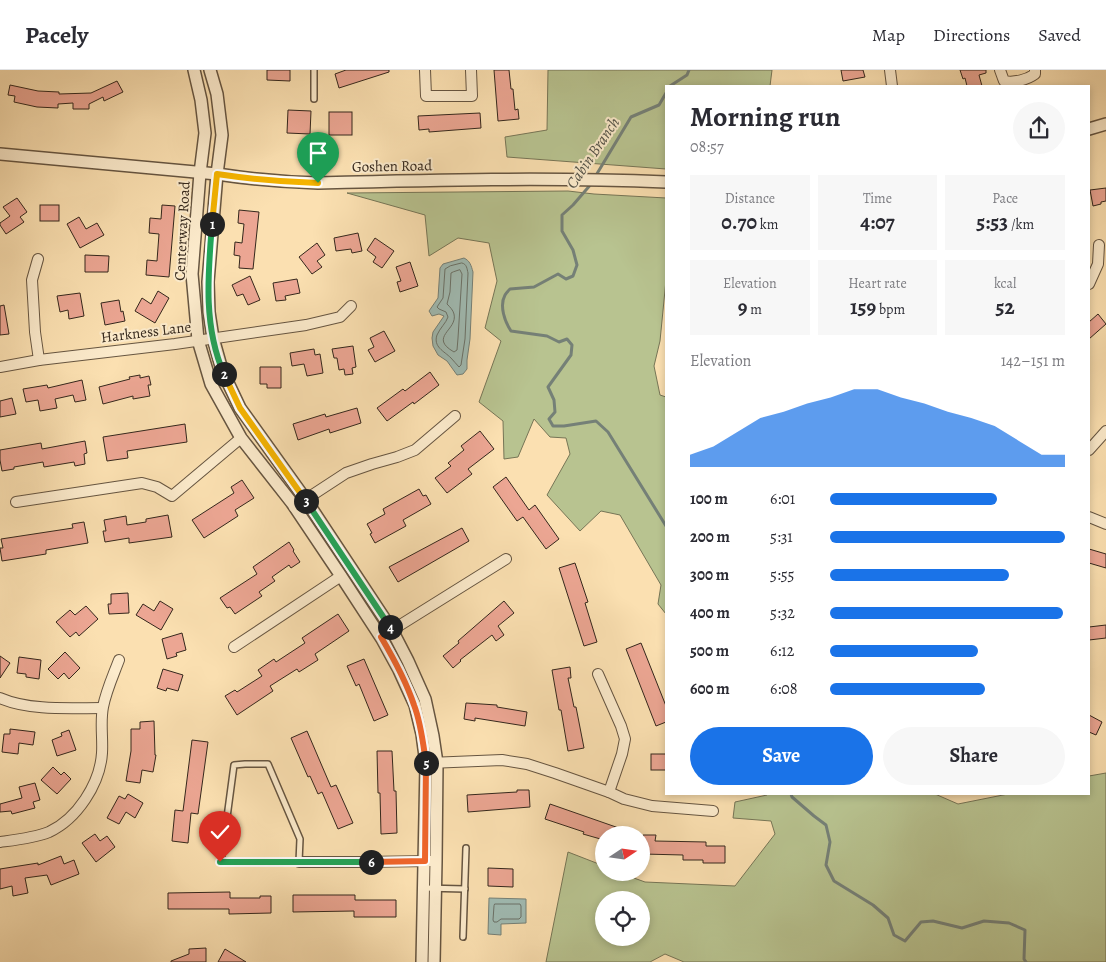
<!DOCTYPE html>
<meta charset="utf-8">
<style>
body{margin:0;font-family:Alegreya,serif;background:#f7f7f7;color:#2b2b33;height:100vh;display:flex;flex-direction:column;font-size:19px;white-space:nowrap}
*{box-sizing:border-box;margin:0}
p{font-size:16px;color:#7c7c81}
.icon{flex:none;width:28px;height:28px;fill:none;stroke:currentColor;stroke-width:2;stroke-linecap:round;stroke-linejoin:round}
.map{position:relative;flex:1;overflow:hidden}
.sheet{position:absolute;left:665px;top:15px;width:425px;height:710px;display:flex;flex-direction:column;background:#fff;border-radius:0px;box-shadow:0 2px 8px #0003}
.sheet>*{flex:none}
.needle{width:32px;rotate:77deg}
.fabs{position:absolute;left:595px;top:756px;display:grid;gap:10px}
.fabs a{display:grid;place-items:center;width:55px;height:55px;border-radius:50%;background:#fff;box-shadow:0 2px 8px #0003;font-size:25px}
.pin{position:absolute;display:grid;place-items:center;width:42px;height:42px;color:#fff;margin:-51px -21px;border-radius:50% 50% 50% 0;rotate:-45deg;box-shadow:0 0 5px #0007}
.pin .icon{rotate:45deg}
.km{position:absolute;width:25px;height:25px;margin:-12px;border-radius:50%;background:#222;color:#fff;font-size:14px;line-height:25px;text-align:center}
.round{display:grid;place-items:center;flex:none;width:52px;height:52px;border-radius:26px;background:#f7f7f7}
.summary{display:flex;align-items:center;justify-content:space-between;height:85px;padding:0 25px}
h1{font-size:28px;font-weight:700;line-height:38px}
.stats{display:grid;grid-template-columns:repeat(3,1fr);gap:8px;height:85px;padding:5px 25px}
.stats div{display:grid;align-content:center;border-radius:0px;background:#f7f7f7;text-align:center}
.stats b{font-size:21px;font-weight:700}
.stats small{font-size:14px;font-weight:400}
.stats p{font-size:14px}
.chart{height:140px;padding:10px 25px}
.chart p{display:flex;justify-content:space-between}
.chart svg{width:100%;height:90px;margin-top:5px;fill:#1a73e8;opacity:.7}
.cta{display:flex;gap:10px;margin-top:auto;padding:10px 25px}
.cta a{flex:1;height:58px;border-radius:30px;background:#1a73e8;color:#fff;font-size:20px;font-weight:700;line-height:58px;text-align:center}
.cta a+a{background:#f7f7f7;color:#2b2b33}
ul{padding:0 25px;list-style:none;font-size:16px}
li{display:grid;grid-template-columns:80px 60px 1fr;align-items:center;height:38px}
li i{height:12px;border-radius:6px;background:#1a73e8}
header{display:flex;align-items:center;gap:30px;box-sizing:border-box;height:70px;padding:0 25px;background:#fff;border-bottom:1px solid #e1e1e2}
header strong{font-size:24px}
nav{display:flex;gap:28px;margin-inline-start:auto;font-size:18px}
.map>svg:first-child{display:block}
</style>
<header>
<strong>Pacely</strong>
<nav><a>Map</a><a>Directions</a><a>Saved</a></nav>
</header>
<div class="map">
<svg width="1106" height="892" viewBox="0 0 1106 892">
<rect width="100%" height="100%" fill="#fbe0b1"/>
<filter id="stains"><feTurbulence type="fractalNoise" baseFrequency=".004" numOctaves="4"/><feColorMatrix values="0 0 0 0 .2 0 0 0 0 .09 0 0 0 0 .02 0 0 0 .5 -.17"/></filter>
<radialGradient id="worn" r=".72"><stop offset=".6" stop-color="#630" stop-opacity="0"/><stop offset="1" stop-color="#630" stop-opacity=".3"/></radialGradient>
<g fill="#b8c390" stroke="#767556" fill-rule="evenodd">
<polygon points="548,0 772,0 770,16 666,16 666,99 507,87 505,67 547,60"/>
<polygon points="568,121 594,124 666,128 666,210 660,271 654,296 660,325 666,327 666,544 658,534 661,515 620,445 601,441 580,461 547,425 570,384 566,368 550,367 534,349 518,387 504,389 503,351 479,332 501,271 485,258 497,211 489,173 458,168 429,186 425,145 347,123"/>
<path d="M1106,703V892H684L665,884L650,892H546L568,782L604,796V802L620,803L645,812L735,816L775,764L771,751L733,748L735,732L767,725V724H935L958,734L1008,724H1089V706ZM604,830H641V868H604Z"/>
</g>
<g fill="#a0bbb3" stroke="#758077">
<path d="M464,188C470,191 471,195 473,202L470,269L467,290V299L463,304L457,305L447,291L438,285L433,276L432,268L433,262L444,246L439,244L432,246L429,241L438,228L440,198L443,194Z"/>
<polygon points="489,828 526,829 526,853 501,854 501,865 488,864"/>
</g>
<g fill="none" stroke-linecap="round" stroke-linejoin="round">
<g stroke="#6a7168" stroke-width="1">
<path d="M462,193C467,194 467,199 468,203L465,269L461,295L459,297C456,294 454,291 451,288C444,281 433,277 437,265C440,258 446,253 448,247L446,242L439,239L437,237L443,228L445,199L450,196Z"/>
<path d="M460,200L462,204L458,268L457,280L454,282C428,267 458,260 454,244C453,240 450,237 447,234L450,222L451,203L453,202Z"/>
<polygon points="495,834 520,834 521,836 521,847 519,849 501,849 497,852 494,852 493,850 494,836"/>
</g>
<g stroke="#758077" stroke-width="3">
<polyline points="670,16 687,5 689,0"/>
<polyline points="595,107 631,47 659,35 666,23"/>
<path d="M592,113L573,135L562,145V161L573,180L577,195L573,206L566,209L558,204L534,217L510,219C508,221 506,223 505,225C499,236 505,252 511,261L547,266L559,272L567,269L572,275L571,285L548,317L554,330L555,342L549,349L553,356H564L596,351L608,362L666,456"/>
<polyline points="791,724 792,727 814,746 826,755 830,772 826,795 834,811 873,835 888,848 894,865 905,871 921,852 933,851 962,858 984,851 1009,853 1025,860 1024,889 1026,892"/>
</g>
</g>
<g fill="#eca693" stroke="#34271c">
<polygon points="267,0 290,0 290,11 267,10"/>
<polygon points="346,0 389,0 389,2 339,18 335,4"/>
<polygon points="494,0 509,0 511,19 513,19 515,40 518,39 519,49 498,51"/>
<polygon points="841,0 863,0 865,7 843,11"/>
<polygon points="960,0 986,0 986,3 979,5 982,16 967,16 965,8 963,9"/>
<polygon points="117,11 123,22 104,31 103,27 89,34 89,39 73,39 73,33 58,34 58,38 37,37 14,32 15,26 8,25 10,15 38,21 59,22 59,24 91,23"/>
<polygon points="288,40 311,41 310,64 287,63"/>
<rect x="329" y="42" width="23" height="23"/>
<polygon points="480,43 481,58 429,62 429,59 419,60 418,46"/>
<polygon points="1106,118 1106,131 1101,132 1101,134 1093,136 1090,120"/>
<polygon points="17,128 27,142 20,147 24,152 6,164 0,155 0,153 10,146 3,137"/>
<rect x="40" y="135" width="19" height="16"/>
<polygon points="162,135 175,136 169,207 146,205 147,190 157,191 159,164 149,163 150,148 161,149"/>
<polygon points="239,140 259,142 253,199 239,198 240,186 234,185 235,172 242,173 244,154 238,153"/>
<polygon points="79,147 86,159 97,153 104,165 80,178 67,154"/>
<polygon points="358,163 362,181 352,183 351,179 336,181 334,168"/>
<polygon points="375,168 394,181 382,198 373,192 376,187 367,180"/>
<polygon points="317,173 325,185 317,191 322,197 312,204 299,187"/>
<polygon points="85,185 109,186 108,202 85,202"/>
<polygon points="410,192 418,216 400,222 397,212 401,211 396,197"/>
<polygon points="250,206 260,230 248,235 243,224 237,226 232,215"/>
<polygon points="297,209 300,223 285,226 286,230 276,231 273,213"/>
<polygon points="158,221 169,228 155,253 135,241 142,228 151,234"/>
<polygon points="80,223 84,246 69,249 68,240 60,242 57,226"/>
<polygon points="119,230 121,242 123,241 125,251 105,255 101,233"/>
<polygon points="4,235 9,264 0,265 0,236"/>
<polygon points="1098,244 1106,254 1089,269 1089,252"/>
<polygon points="384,261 395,281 375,292 368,280 374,277 370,268"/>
<polygon points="353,276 356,297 352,298 353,304 345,305 344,299 339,300 337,288 334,288 332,279"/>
<polygon points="314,279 315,285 320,284 323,303 307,306 304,294 292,296 290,283"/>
<polygon points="260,297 281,297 281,318 267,318 267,314 260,314"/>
<polygon points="430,302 439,315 414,334 413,332 387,351 377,338 403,319 405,321"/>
<polygon points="140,305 140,308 149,306 151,315 148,315 150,326 133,329 133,326 103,334 99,317 130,309 129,307"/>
<polygon points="82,310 86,330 75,332 73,325 55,329 57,338 40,341 38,330 26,332 23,319 47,315 48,318"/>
<polygon points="12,328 16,344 0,347 0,331"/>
<polygon points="357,338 361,353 330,363 329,359 298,370 293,354 325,344 326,347"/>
<polygon points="185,354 187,372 127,381 128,388 107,391 103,367"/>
<polygon points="480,361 494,379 468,399 472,404 447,423 435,408 451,396 448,393 464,380 461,376"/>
<polygon points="85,371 87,383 84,384 85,394 75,396 74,392 44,397 43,392 14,397 14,399 2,401 0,390 0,380 41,373 42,379"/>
<polygon points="506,407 529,440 535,435 559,469 546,479 523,447 517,451 493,417"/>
<polygon points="242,410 254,428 235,440 238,446 204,468 192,450 234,423 231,417"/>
<polygon points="419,419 423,426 426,425 431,434 403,450 406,456 375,473 370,464 372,463 367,454 385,444 383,439"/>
<polygon points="168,445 172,467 129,473 129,468 105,472 103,461 106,461 104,450 126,446 127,455 146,452 146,449"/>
<polygon points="84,452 88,473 46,480 46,484 2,491 0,478 3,478 1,469 73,458 72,454"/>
<polygon points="462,458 469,471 398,512 389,497"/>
<polygon points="289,472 294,480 293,481 300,492 291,498 289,495 272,507 275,511 259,522 262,526 235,544 230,537 227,538 220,528 257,504 253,497"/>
<polygon points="1089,479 1106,484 1106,498 1089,493"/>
<polygon points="575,493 588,532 585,533 597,572 584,576 559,498"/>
<polygon points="128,523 129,543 109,544 108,534 111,534 111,524"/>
<polygon points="160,531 173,539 161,560 136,545 143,534 154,541"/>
<polygon points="504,531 514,543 498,556 504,565 496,571 492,565 460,590 461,591 453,598 443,586 459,573 458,571"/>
<polygon points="86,536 98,549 79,566 76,562 70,567 56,552 70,540 75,545"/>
<polygon points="338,544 349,561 315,584 318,590 299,602 297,599 270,616 273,621 237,645 225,626 235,620 237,622 262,606 258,600 274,589 276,592 305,573 302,568"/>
<polygon points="1106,555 1106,568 1089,570 1089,557"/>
<polygon points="182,563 186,580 176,583 177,586 167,589 162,569"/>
<polygon points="641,573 666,636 666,652 656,656 626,579"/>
<polygon points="65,582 80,598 69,609 64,603 58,609 48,599"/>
<polygon points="0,586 10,593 0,608"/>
<polygon points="19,587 41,590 39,609 26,607 26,604 17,603"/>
<polygon points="364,589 388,645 374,651 359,614 356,616 347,596"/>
<polygon points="570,597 571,608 568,608 574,637 576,637 584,678 568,681 561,640 559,640 552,600"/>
<polygon points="163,599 183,605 178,621 167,618 166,621 157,618"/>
<polygon points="466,633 497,635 497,637 527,642 525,656 475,648 475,651 464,649"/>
<polygon points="1089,645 1102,652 1096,665 1089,662"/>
<polygon points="154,651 155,685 156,685 153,702 142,700 140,713 126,711 131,681 131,659 140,659 140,652"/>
<polygon points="10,659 35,662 33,675 19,673 18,684 2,682 4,664 10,664"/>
<polygon points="69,660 76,680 57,686 52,670 62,666 61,663"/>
<polygon points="307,661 331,717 336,715 353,753 338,759 322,722 318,724 310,706 308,707 291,668"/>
<polygon points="192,670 208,672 198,744 191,743 188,773 172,771 175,740 183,741"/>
<polygon points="377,681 392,681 394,721 396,721 397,763 381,764 380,723 378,723"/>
<rect x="651" y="684" width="15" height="16"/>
<polygon points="53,697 61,705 64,702 71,709 57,724 41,710"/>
<polygon points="35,713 40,730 33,732 35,738 12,744 11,741 0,742 0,734 22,728 19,717"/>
<polygon points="517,720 529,720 530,737 468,742 467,725 517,722"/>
<polygon points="128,724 143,733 135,748 126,742 119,754 107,748 119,726 125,729"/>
<polygon points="550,734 636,764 636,765 604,765 604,770 583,764 584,762 545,749"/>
<polygon points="95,764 100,771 107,766 115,777 96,792 82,773"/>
<polygon points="643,765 656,765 655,771 706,772 706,776 725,776 725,793 703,793 703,790 683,790 683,785 643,784"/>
<polygon points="61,786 64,794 74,790 79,804 51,815 47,805 25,808 28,823 13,826 12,816 0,819 0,799 38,793 38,795"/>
<polygon points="488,798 513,799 513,817 488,816"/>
<polygon points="230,822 230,828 260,828 260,826 271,826 271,843 229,844 229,839 168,839 168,823"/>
<polygon points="293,825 355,825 355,830 396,830 396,847 354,847 354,841 293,842"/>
<polygon points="206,878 206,892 171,892 171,891 189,884 189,879"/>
<polygon points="225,879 246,892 218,892"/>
</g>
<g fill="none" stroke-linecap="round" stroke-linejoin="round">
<g stroke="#665541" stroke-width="8">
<g id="service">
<polyline points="314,29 314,0"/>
<polygon points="245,694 268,694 300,769 299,792 221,792 234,695"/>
<polyline points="424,818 465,819"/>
<polyline points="463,867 466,778"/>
</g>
</g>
<g stroke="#665541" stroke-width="12">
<g id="minor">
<polyline points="425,0 426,26 472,26 471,0"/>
<polyline points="890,0 892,16"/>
<path d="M1000,0L1004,11C1014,13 1027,10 1035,4V0"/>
<polyline points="38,189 32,210 35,262 39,290"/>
<polyline points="1089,214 1098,194 1099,175"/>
<polyline points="0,297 39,290 175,274 306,255 340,247 351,236"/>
<polyline points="1089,380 1106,361"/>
<polyline points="16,432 142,413 157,417 172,426 241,368"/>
<polyline points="294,437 346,403 372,394 397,387 415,380 455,346"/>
<polyline points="1089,447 1106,454"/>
<polyline points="381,567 506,489"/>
<polyline points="234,577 341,506"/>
<polyline points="598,604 621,656 625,669 622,684 609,722"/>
<path d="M0,628C30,641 70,638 102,638"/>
<polyline points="429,693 502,690 527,694 555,703 609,722 624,729 652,736 713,741"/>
<path d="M0,772C15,770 34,768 49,762C77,749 100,714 102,683C103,668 100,652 103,637C106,621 113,606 119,590"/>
<polyline points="299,792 362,792 431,791"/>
</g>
</g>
<g stroke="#665541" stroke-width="14">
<g id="tertiary">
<polyline points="194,0 201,30 205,63 200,103 192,204 198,270 211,314 241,368 292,433 341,506 382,569 399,600 415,635 422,664 426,694 422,892"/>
<polyline points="210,0 217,24 222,65 217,104 208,212 209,242 213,268 222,300 240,338 306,430 392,560 408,591 425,629 433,666 437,693 436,791 434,892"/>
<polyline points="1089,59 1106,54"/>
<path d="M0,84L217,104C250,109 284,112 318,113C434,110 550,107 666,112"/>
</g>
</g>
<use href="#service" stroke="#fcebcc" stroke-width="5"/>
<use href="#minor" stroke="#fcebcc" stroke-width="10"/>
<use href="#tertiary" stroke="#fcebcc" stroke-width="11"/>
</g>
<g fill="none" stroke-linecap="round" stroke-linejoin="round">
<g stroke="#fff" stroke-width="10">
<path id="split-1" d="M212,154L217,104C250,109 284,112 318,113"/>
</g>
<g stroke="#fff" stroke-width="10">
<path id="split-2" d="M212,154C208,204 203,256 224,304"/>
</g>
<g stroke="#fff" stroke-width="10">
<polyline id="split-3" points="224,304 240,338 306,431"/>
</g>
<g stroke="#fff" stroke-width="10">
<polyline id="split-4" points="306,431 390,557"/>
</g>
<g stroke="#fff" stroke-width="10">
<path id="split-5" d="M390,557L392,560L381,567C394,589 406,611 414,635C421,653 423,673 426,693"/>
</g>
<g stroke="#fff" stroke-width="10">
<polyline id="split-6" points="371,792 425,791 426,693"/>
</g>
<g stroke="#fff" stroke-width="10">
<polyline id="split-7" points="220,792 371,792"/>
</g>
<use href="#split-1" stroke="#f5b400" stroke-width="6"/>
<use href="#split-2" stroke="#22a559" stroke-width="6"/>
<use href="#split-3" stroke="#f5b400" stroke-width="6"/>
<use href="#split-4" stroke="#22a559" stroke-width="6"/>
<use href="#split-5" stroke="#f0652b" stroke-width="6"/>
<use href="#split-6" stroke="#f0652b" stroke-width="6"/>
<use href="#split-7" stroke="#22a559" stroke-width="6"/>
</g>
<g text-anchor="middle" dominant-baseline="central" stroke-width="4" stroke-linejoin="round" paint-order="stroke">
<g font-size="15" fill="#34271c" stroke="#fcebcc">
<text transform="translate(392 96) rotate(-1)">Goshen Road</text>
<text transform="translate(182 161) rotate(-87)">Centerway Road</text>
<text transform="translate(146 262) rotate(-7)">Harkness Lane</text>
</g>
<g font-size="16" font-style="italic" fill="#545349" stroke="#fcebcc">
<text transform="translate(593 83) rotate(-56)">Cabin Branch</text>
</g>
</g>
<rect width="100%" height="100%" filter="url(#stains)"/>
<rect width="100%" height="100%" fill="url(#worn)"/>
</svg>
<div class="fabs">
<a><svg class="needle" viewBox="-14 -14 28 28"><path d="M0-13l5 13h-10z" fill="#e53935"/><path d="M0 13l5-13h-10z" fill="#7c7c81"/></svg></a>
<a><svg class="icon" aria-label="locate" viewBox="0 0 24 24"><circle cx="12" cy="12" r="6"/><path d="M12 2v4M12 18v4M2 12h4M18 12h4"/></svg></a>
</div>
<div class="pin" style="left:318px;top:113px;background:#1e9e55"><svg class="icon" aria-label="arrive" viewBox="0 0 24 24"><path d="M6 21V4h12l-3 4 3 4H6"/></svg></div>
<div class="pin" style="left:220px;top:792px;background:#d93025"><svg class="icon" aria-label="check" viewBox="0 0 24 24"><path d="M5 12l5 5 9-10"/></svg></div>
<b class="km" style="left:212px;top:154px">1</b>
<b class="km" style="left:224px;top:304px">2</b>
<b class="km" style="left:306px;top:431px">3</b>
<b class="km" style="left:390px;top:557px">4</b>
<b class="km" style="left:426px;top:693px">5</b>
<b class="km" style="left:371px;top:792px">6</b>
<section class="sheet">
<div class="summary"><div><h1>Morning run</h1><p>08:57</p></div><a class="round"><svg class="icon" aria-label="share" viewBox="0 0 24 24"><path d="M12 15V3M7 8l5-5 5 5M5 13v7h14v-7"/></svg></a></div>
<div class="stats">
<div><p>Distance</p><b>0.70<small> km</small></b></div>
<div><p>Time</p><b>4:07</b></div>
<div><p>Pace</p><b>5:53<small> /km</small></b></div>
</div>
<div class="stats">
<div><p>Elevation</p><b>9<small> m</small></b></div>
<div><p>Heart rate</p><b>159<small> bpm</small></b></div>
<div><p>kcal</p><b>52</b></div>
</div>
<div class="chart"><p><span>Elevation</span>142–151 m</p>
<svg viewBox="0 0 160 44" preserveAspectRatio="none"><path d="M0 44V38L10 34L20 27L30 20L40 17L50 13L60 10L70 6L80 6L90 10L100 13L110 17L120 20L130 24L140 31L150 38L160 38V44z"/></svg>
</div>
<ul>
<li><b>100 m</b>6:01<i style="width:71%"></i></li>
<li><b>200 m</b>5:31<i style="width:100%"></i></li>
<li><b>300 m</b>5:55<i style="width:76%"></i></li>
<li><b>400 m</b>5:32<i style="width:99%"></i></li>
<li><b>500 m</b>6:12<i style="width:63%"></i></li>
<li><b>600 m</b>6:08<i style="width:66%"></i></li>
</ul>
<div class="cta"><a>Save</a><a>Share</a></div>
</section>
</div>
